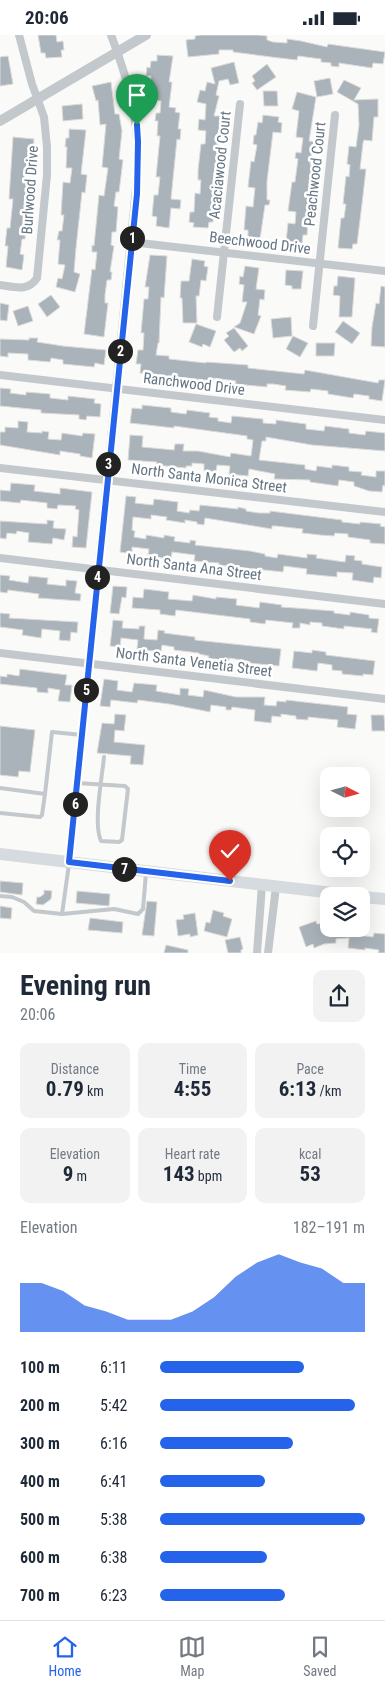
<!DOCTYPE html>
<meta charset="utf-8">
<style>
body{margin:0;font-family:"Roboto Condensed",sans-serif;background:#f2f2f3;color:#1f2937;height:100vh;display:flex;flex-direction:column;font-size:19px;white-space:nowrap}
*{box-sizing:border-box;margin:0}
p{font-size:16px;color:#747a83}
.icon{flex:none;width:28px;height:28px;fill:none;stroke:currentColor;stroke-width:2;stroke-linecap:round;stroke-linejoin:round}
.map{position:relative;height:918px;overflow:hidden}
.panel{display:flex;flex-direction:column;background:#fff;flex:1}
.panel>*{flex:none}
.needle{width:32px;rotate:96deg}
.tools{position:absolute;left:320px;top:732px;display:grid;gap:10px}
.tools a{display:grid;place-items:center;width:50px;height:50px;border-radius:10px;background:#fff;box-shadow:0 5px 20px #0002;font-size:25px}
.pin{position:absolute;display:grid;place-items:center;width:42px;height:42px;color:#fff;margin:-51px -21px;border-radius:50% 50% 50% 0;rotate:-45deg;box-shadow:0 0 5px #0007}
.pin .icon{rotate:45deg}
.km{position:absolute;width:25px;height:25px;margin:-12px;border-radius:50%;background:#222;color:#fff;font-size:14px;line-height:25px;text-align:center}
.round{display:grid;place-items:center;flex:none;width:52px;height:52px;border-radius:10px;background:#f2f2f3}
.overview{display:flex;align-items:center;justify-content:space-between;height:85px;padding:0 20px}
h1{font-size:28px;font-weight:700;line-height:38px}
.metrics{display:grid;grid-template-columns:repeat(3,1fr);gap:8px;height:85px;padding:5px 20px}
.metrics div{display:grid;align-content:center;border-radius:10px;background:#f2f2f3;text-align:center}
.metrics b{font-size:21px;font-weight:700}
.metrics small{font-size:14px;font-weight:400}
.metrics p{font-size:14px}
.chart{height:140px;padding:10px 20px}
.chart p{display:flex;justify-content:space-between}
.chart svg{width:100%;height:90px;margin-top:5px;fill:#2563eb;opacity:.7}
ul{padding:0 20px;list-style:none;font-size:16px}
li{display:grid;grid-template-columns:80px 60px 1fr;align-items:center;height:38px}
li i{height:12px;border-radius:6px;background:#2563eb}
.status{display:flex;justify-content:space-between;align-items:center;height:35px;padding:0 25px;background:#fff;direction:ltr}
.status svg{height:14px;fill:currentColor}
.menu{display:flex;justify-content:space-around;align-items:center;height:70px;border-top:1px solid #e0e1e3;background:#fff;font-size:14px;color:#747a83}
.menu a{display:grid;justify-items:center;gap:2px}
.menu .selected{color:#2563eb}
.map>svg:first-child{display:block}
</style>
<div class="status"><b>20:06</b><svg viewBox="0 0 49 12"><path d="M0 12V9h3v3zM5 12V6h3v6zM10 12V3h3v9zM15 12V0h3v12zM26 1h20v11H26zM47 4h2v5h-2z"/></svg></div>
<div class="map">
<svg width="385" height="918" viewBox="0 0 385 918">
<rect width="100%" height="100%" fill="#fafaf8"/>
<g fill="#aab3b9" stroke="#dcdcda">
<polygon points="38,0 56,0 57,7 63,6 64,15 61,15 62,22 46,23 45,18 41,18"/>
<polygon points="201,0 258,0 267,1 267,5 273,7 287,8 287,4 301,6 327,12 328,9 385,17 383,29 373,28 372,33 339,28 339,32 331,31 331,28 321,27 321,24 298,21 297,25 271,22 233,17 233,15 219,15 219,19 188,22 186,5 195,4 195,1"/>
<polygon points="157,20 173,21 169,47 172,47 169,72 176,73 175,77 180,78 178,94 181,94 180,105 177,104 171,164 181,165 180,174 171,173 169,193 156,191 157,182 152,181 154,160 158,160 160,142 156,142 160,101 157,101 158,86 155,86 156,78 160,78 161,66 152,65 153,55 149,55 151,41 146,41 147,32 150,33 151,26 157,26"/>
<polygon points="8,21 13,49 0,51 0,22"/>
<polygon points="234,27 239,48 230,50 228,44 219,46 216,60 219,61 214,81 220,81 219,88 222,88 221,97 218,97 217,110 220,110 217,137 214,137 213,146 212,160 215,160 213,187 209,187 208,193 193,192 194,188 189,187 190,177 194,177 195,158 200,159 201,145 198,145 198,135 201,109 205,109 206,96 198,95 199,84 205,85 206,69 197,67 200,55 205,56 207,47 215,49 211,33"/>
<polygon points="267,29 276,42 257,55 252,48 255,46 252,41"/>
<polygon points="330,43 333,59 317,62 314,46"/>
<polygon points="344,45 361,53 354,65 378,64 378,82 374,82 372,106 364,105 363,108 360,134 366,134 362,169 357,209 353,209 352,214 338,213 341,183 344,183 346,169 343,169 346,141 349,142 350,130 347,129 349,111 356,112 359,90 358,69 337,57"/>
<polygon points="111,47 115,79 119,79 122,96 119,124 123,125 119,157 116,157 114,171 118,172 116,197 112,197 111,210 114,211 110,237 112,237 111,245 107,245 105,260 105,268 108,268 104,302 84,299 92,234 95,235 97,217 92,217 92,210 94,211 99,160 104,161 108,133 102,132 106,89 100,90 98,65 96,66 92,51"/>
<polygon points="263,56 277,56 278,71 264,71"/>
<polygon points="297,57 316,62 309,106 317,107 315,117 312,116 310,130 314,130 312,149 311,158 310,158 307,200 303,200 302,209 286,207 288,188 295,189 296,177 288,176 292,147 295,147 298,124 295,123 296,117 301,118 303,103 296,102 299,76 292,74"/>
<polygon points="82,69 83,84 63,86 62,71"/>
<polygon points="263,80 279,82 278,87 282,88 281,98 273,97 267,146 267,165 270,165 269,170 265,170 260,204 248,202 248,195 244,195 246,171 253,172 255,153 248,152 251,126 254,127 257,110 253,109 254,100 256,100 258,87 262,88"/>
<polygon points="69,94 86,95 81,139 87,140 85,158 82,157 76,213 74,237 80,239 75,257 56,252 58,243 62,244 65,230 58,229 60,205 57,205 59,196 62,196 64,180 61,180 63,147 70,148 72,133 66,133 67,112 65,112 66,103 69,103"/>
<polygon points="13,102 34,104 32,137 25,136 24,147 31,148 30,157 27,157 25,171 28,172 25,204 22,204 20,219 24,220 22,235 6,232 8,211 5,211 7,193 10,193 13,164 9,164"/>
<polygon points="150,220 167,221 164,263 161,262 159,308 158,308 156,320 169,321 169,324 206,328 206,327 248,330 248,333 304,339 305,335 378,348 379,345 385,345 382,366 369,364 369,361 354,359 353,363 328,359 328,356 311,354 310,357 285,355 286,351 273,349 267,349 267,352 235,349 236,346 214,343 214,346 140,338 141,329 136,329 138,315 143,315 144,298 141,298 144,264 148,264 149,252 145,252"/>
<polygon points="192,224 205,226 204,231 208,232 206,246 201,245 199,261 196,261 197,288 183,288 182,263 180,263 181,246 189,246"/>
<polygon points="245,231 259,233 256,254 265,255 264,265 260,264 258,280 261,281 254,299 234,292 240,288 247,267 242,267 244,250 239,249 240,241 243,242"/>
<polygon points="286,235 303,236 301,254 292,254 292,251 285,250"/>
<polygon points="338,241 355,243 352,282 339,282 340,261 333,260 334,251 337,251"/>
<polygon points="381,251 385,252 385,312 371,311 372,292 376,268 379,269"/>
<polygon points="51,260 60,272 47,282 38,269"/>
<polygon points="0,268 9,270 7,286 0,285"/>
<polygon points="28,271 33,286 18,291 13,276"/>
<polygon points="291,282 292,301 273,303 271,284"/>
<polygon points="343,286 360,298 352,309 335,297"/>
<polygon points="196,289 216,296 210,312 203,309 202,312 189,307"/>
<polygon points="234,293 248,311 242,316 240,313 234,317 224,305 229,301 226,298"/>
<polygon points="293,301 308,308 300,322 286,314"/>
<polygon points="29,303 38,303 37,307 63,311 106,315 104,330 95,328 94,332 63,329 63,325 51,323 50,327 28,325 28,319 8,318 8,322 0,321 0,304 29,305"/>
<polygon points="316,308 335,308 334,321 316,321"/>
<polygon points="0,353 11,354 10,358 26,360 26,357 50,359 50,363 68,365 68,361 95,364 94,368 101,369 100,382 87,381 86,385 79,384 79,380 41,378 41,375 0,371"/>
<polygon points="142,370 171,373 171,377 186,379 187,375 210,378 209,382 218,383 218,386 231,388 232,381 263,384 263,388 276,389 276,385 306,389 306,394 324,396 325,391 349,394 349,398 365,400 366,396 385,398 385,416 312,410 266,402 266,406 262,406 259,425 305,430 305,434 316,436 317,431 332,433 332,430 349,432 349,436 362,437 361,440 376,442 376,436 385,436 385,451 383,450 382,457 369,456 354,451 354,447 339,445 338,451 310,447 310,445 274,444 275,439 249,434 248,441 229,439 230,431 217,430 216,437 204,436 204,429 192,428 192,431 186,431 186,433 156,430 157,427 128,425 130,400 143,401 142,412 174,415 175,409 184,409 183,416 198,416 230,422 231,418 251,421 253,405 247,404 247,401 174,391 174,393 130,388 132,373 142,374"/>
<polygon points="18,386 28,387 27,397 42,398 42,396 49,397 48,404 61,405 62,398 82,401 83,398 95,399 92,423 80,421 80,419 60,416 60,420 0,410 0,397 5,397 5,392 18,393"/>
<polygon points="11,448 35,450 34,456 60,459 60,453 92,457 86,513 72,512 73,501 77,502 79,475 75,474 76,471 58,470 57,474 47,473 47,468 21,465 20,468 0,466 0,455 10,456"/>
<polygon points="126,461 136,462 135,468 153,470 154,464 178,467 177,476 189,478 190,475 199,476 200,470 238,474 238,472 246,474 246,476 259,478 270,478 270,476 342,485 342,487 360,489 360,487 381,489 380,491 385,492 385,509 370,508 370,505 348,502 348,499 335,498 334,501 320,500 302,498 303,494 276,491 272,491 272,494 205,483 204,490 197,489 197,487 185,485 185,488 166,485 167,482 151,480 151,484 133,482 132,495 135,496 134,502 146,504 146,500 164,503 164,500 175,502 174,506 190,508 190,505 196,506 195,510 250,516 265,519 265,521 277,523 278,519 307,523 307,519 317,520 316,523 345,527 346,520 355,521 354,525 362,526 362,529 382,532 381,543 374,542 373,548 352,545 353,538 337,537 337,542 306,539 307,534 284,531 283,537 227,531 219,530 219,528 194,526 195,520 172,517 171,524 148,521 149,514 132,512 132,519 120,517"/>
<polygon points="47,485 54,486 53,493 66,494 64,505 53,503 52,509 28,507 29,498 17,496 16,499 7,498 6,504 0,503 0,486 47,489"/>
<polygon points="0,540 10,541 9,545 28,548 29,541 48,543 47,549 66,551 66,545 77,546 75,558 81,559 80,566 38,563 39,559 8,555 7,558 0,557"/>
<polygon points="113,551 127,552 126,563 122,562 119,579 110,578"/>
<polygon points="144,554 169,557 168,564 192,566 193,560 216,564 216,562 237,564 236,570 252,572 259,573 260,567 282,570 281,572 295,573 334,576 334,578 350,580 350,577 369,580 369,583 379,584 377,598 371,597 372,594 344,591 344,594 322,591 322,588 310,587 310,590 300,588 300,593 292,593 293,588 266,585 265,589 250,587 250,584 176,575 175,581 160,579 160,575 132,573 133,562 143,563"/>
<polygon points="0,578 10,579 9,583 78,587 77,598 71,597 70,606 59,605 60,596 42,594 41,603 22,600 23,595 0,592"/>
<polygon points="113,585 123,586 122,593 139,594 139,591 145,591 144,604 157,605 158,595 165,596 164,598 195,602 195,605 281,614 279,631 248,628 248,626 229,623 229,626 208,623 209,621 199,619 199,618 174,615 174,612 162,610 161,617 137,614 138,605 121,603 120,612 110,611"/>
<polygon points="312,615 326,617 326,620 375,626 373,640 363,639 363,641 342,639 342,636 332,635 332,630 318,628 317,636 292,633 294,616 312,618"/>
<polygon points="20,634 67,640 65,650 72,650 70,667 58,666 60,655 48,653 48,658 37,657 37,653 0,649 0,641 7,642 7,639 19,641"/>
<polygon points="104,644 118,646 117,655 132,657 134,648 157,650 156,656 180,660 180,653 189,654 188,660 203,662 204,655 236,662 265,662 264,670 276,671 277,666 286,667 286,665 348,672 347,679 357,680 355,694 337,692 338,685 308,682 308,685 296,684 296,681 281,679 281,682 272,681 271,688 254,686 255,675 232,672 231,675 226,675 226,672 211,670 210,677 169,669 138,665 137,668 111,665 110,672 100,671"/>
<polygon points="115,679 126,680 124,696 115,695 114,707 145,710 143,730 130,729 131,721 97,718 102,688 114,689"/>
<polygon points="371,680 384,680 385,696 372,696"/>
<polygon points="0,691 35,695 30,737 19,736 18,742 0,740"/>
<polygon points="0,846 23,848 22,860 0,857"/>
<polygon points="44,855 52,856 51,864 43,870 36,869 37,862 40,862 44,859"/>
<polygon points="77,856 110,859 109,871 76,868"/>
<polygon points="147,866 157,867 154,901 142,900"/>
<polygon points="0,871 12,873 11,884 0,883"/>
<polygon points="213,875 224,878 223,881 232,884 227,902 204,896 206,887 210,888"/>
<polygon points="195,878 198,900 190,902 190,899 178,901 176,885 184,884 183,880"/>
<polygon points="90,883 123,887 122,898 88,895"/>
<polygon points="316,886 317,889 329,888 329,894 358,896 357,900 373,902 374,898 385,899 385,918 378,918 379,915 365,913 365,915 348,913 349,903 336,904 336,908 324,909 314,913 313,909 306,912 299,892"/>
<polygon points="240,902 243,914 241,915 241,918 228,918 225,905"/>
<polygon points="166,910 188,915 188,918 164,918"/>
</g>
<g fill="none" stroke-linecap="round" stroke-linejoin="round">
<g stroke="#c3c8cc" stroke-width="4">
<path d="M77,748L125,751L128,754L122,805L119,807L101,806C93,789 102,743 104,722"/>
<polyline points="0,753 45,759 52,697 82,700"/>
<polyline points="0,778 40,782 42,780 45,759"/>
<polyline points="0,861 12,862 24,867 34,876 62,879 69,829"/>
<polyline points="62,879 114,874 138,879 143,874 146,838"/>
</g>
<g stroke="#c3c8cc" stroke-width="8">
<polyline points="131,207 385,236"/>
<path d="M0,250C15,252 28,257 37,243L47,140V112L44,82L32,49L19,0"/>
<polyline points="217,282 240,69"/>
<polyline points="313,291 335,80"/>
<polyline points="0,340 385,385"/>
<polyline points="0,433 385,477"/>
<polyline points="0,523 385,569"/>
<polyline points="0,618 385,664"/>
<path d="M69,827L138,133C139,86 128,44 111,0"/>
<polyline points="257,918 262,850"/>
<polyline points="268,918 276,852"/>
</g>
<polyline stroke="#c3c8cc" stroke-width="10" points="0,86 146,0"/>
<g stroke="#d6dbdf" stroke-width="12">
<polyline points="0,819 359,861"/>
<polyline points="361,862 385,864"/>
</g>
</g>
<g fill="none" stroke-linecap="round" stroke-linejoin="round">
<g stroke="#fff" stroke-width="10">
<polyline id="route" points="137,90 138,107 137,159 69,827 230,846"/>
</g>
<use href="#route" stroke="#2563eb" stroke-width="6"/>
</g>
<g text-anchor="middle" dominant-baseline="central" stroke-width="5" stroke-linejoin="round" paint-order="stroke">
<g font-size="15" fill="#657683" stroke="#fff">
<text transform="translate(220 130) rotate(-84)">Acaciawood Court</text>
<text transform="translate(315 139) rotate(-84)">Peachwood Court</text>
<text transform="translate(30 155) rotate(-86)">Burlwood Drive</text>
<text transform="translate(260 208) rotate(7)">Beechwood Drive</text>
<text transform="translate(194 349) rotate(7)">Ranchwood Drive</text>
<text transform="translate(209 443) rotate(7)">North Santa Monica Street</text>
<text transform="translate(194 532) rotate(7)">North Santa Ana Street</text>
<text transform="translate(194 627) rotate(7)">North Santa Venetia Street</text>
</g>
</g>
</svg>
<div class="tools">
<a><svg class="needle" viewBox="-14 -14 28 28"><path d="M0-13l5 13h-10z" fill="#e53935"/><path d="M0 13l5-13h-10z" fill="#747a83"/></svg></a>
<a><svg class="icon" aria-label="locate" viewBox="0 0 24 24"><circle cx="12" cy="12" r="6"/><path d="M12 2v4M12 18v4M2 12h4M18 12h4"/></svg></a>
<a><svg class="icon" aria-label="layers" viewBox="0 0 24 24"><path d="M12 4l9 5-9 5-9-5zM3 14l9 5 9-5"/></svg></a>
</div>
<div class="pin" style="left:137px;top:90px;background:#1e9e55"><svg class="icon" aria-label="arrive" viewBox="0 0 24 24"><path d="M6 21V4h12l-3 4 3 4H6"/></svg></div>
<div class="pin" style="left:230px;top:846px;background:#d93025"><svg class="icon" aria-label="check" viewBox="0 0 24 24"><path d="M5 12l5 5 9-10"/></svg></div>
<b class="km" style="left:132px;top:203px">1</b>
<b class="km" style="left:120px;top:316px">2</b>
<b class="km" style="left:108px;top:429px">3</b>
<b class="km" style="left:97px;top:542px">4</b>
<b class="km" style="left:86px;top:655px">5</b>
<b class="km" style="left:75px;top:769px">6</b>
<b class="km" style="left:124px;top:834px">7</b>
</div>
<section class="panel">
<div class="overview"><div><h1>Evening run</h1><p>20:06</p></div><a class="round"><svg class="icon" aria-label="share" viewBox="0 0 24 24"><path d="M12 15V3M7 8l5-5 5 5M5 13v7h14v-7"/></svg></a></div>
<div class="metrics">
<div><p>Distance</p><b>0.79<small> km</small></b></div>
<div><p>Time</p><b>4:55</b></div>
<div><p>Pace</p><b>6:13<small> /km</small></b></div>
</div>
<div class="metrics">
<div><p>Elevation</p><b>9<small> m</small></b></div>
<div><p>Heart rate</p><b>143<small> bpm</small></b></div>
<div><p>kcal</p><b>53</b></div>
</div>
<div class="chart"><p><span>Elevation</span>182–191 m</p>
<svg viewBox="0 0 160 44" preserveAspectRatio="none"><path d="M0 44V20L10 20L20 24L30 31L40 34L50 38L60 38L70 38L80 34L90 27L100 17L110 10L120 6L130 10L140 13L150 20L160 20V44z"/></svg>
</div>
<ul>
<li><b>100 m</b>6:11<i style="width:70%"></i></li>
<li><b>200 m</b>5:42<i style="width:95%"></i></li>
<li><b>300 m</b>6:16<i style="width:65%"></i></li>
<li><b>400 m</b>6:41<i style="width:51%"></i></li>
<li><b>500 m</b>5:38<i style="width:100%"></i></li>
<li><b>600 m</b>6:38<i style="width:52%"></i></li>
<li><b>700 m</b>6:23<i style="width:61%"></i></li>
</ul>
</section>
<nav class="menu">
<a class="selected"><svg class="icon" aria-label="home" viewBox="0 0 24 24"><path d="M3 11l9-7 9 7M6 9v11h12V9"/></svg>Home</a>
<a><svg class="icon" aria-label="map" viewBox="0 0 24 24"><path d="M3 6l6-2 6 2 6-2v14l-6 2-6-2-6 2zM9 4v14M15 6v14"/></svg>Map</a>
<a><svg class="icon" aria-label="saved" viewBox="0 0 24 24"><path d="M7 4h10v16l-5-4-5 4z"/></svg>Saved</a>
</nav>
